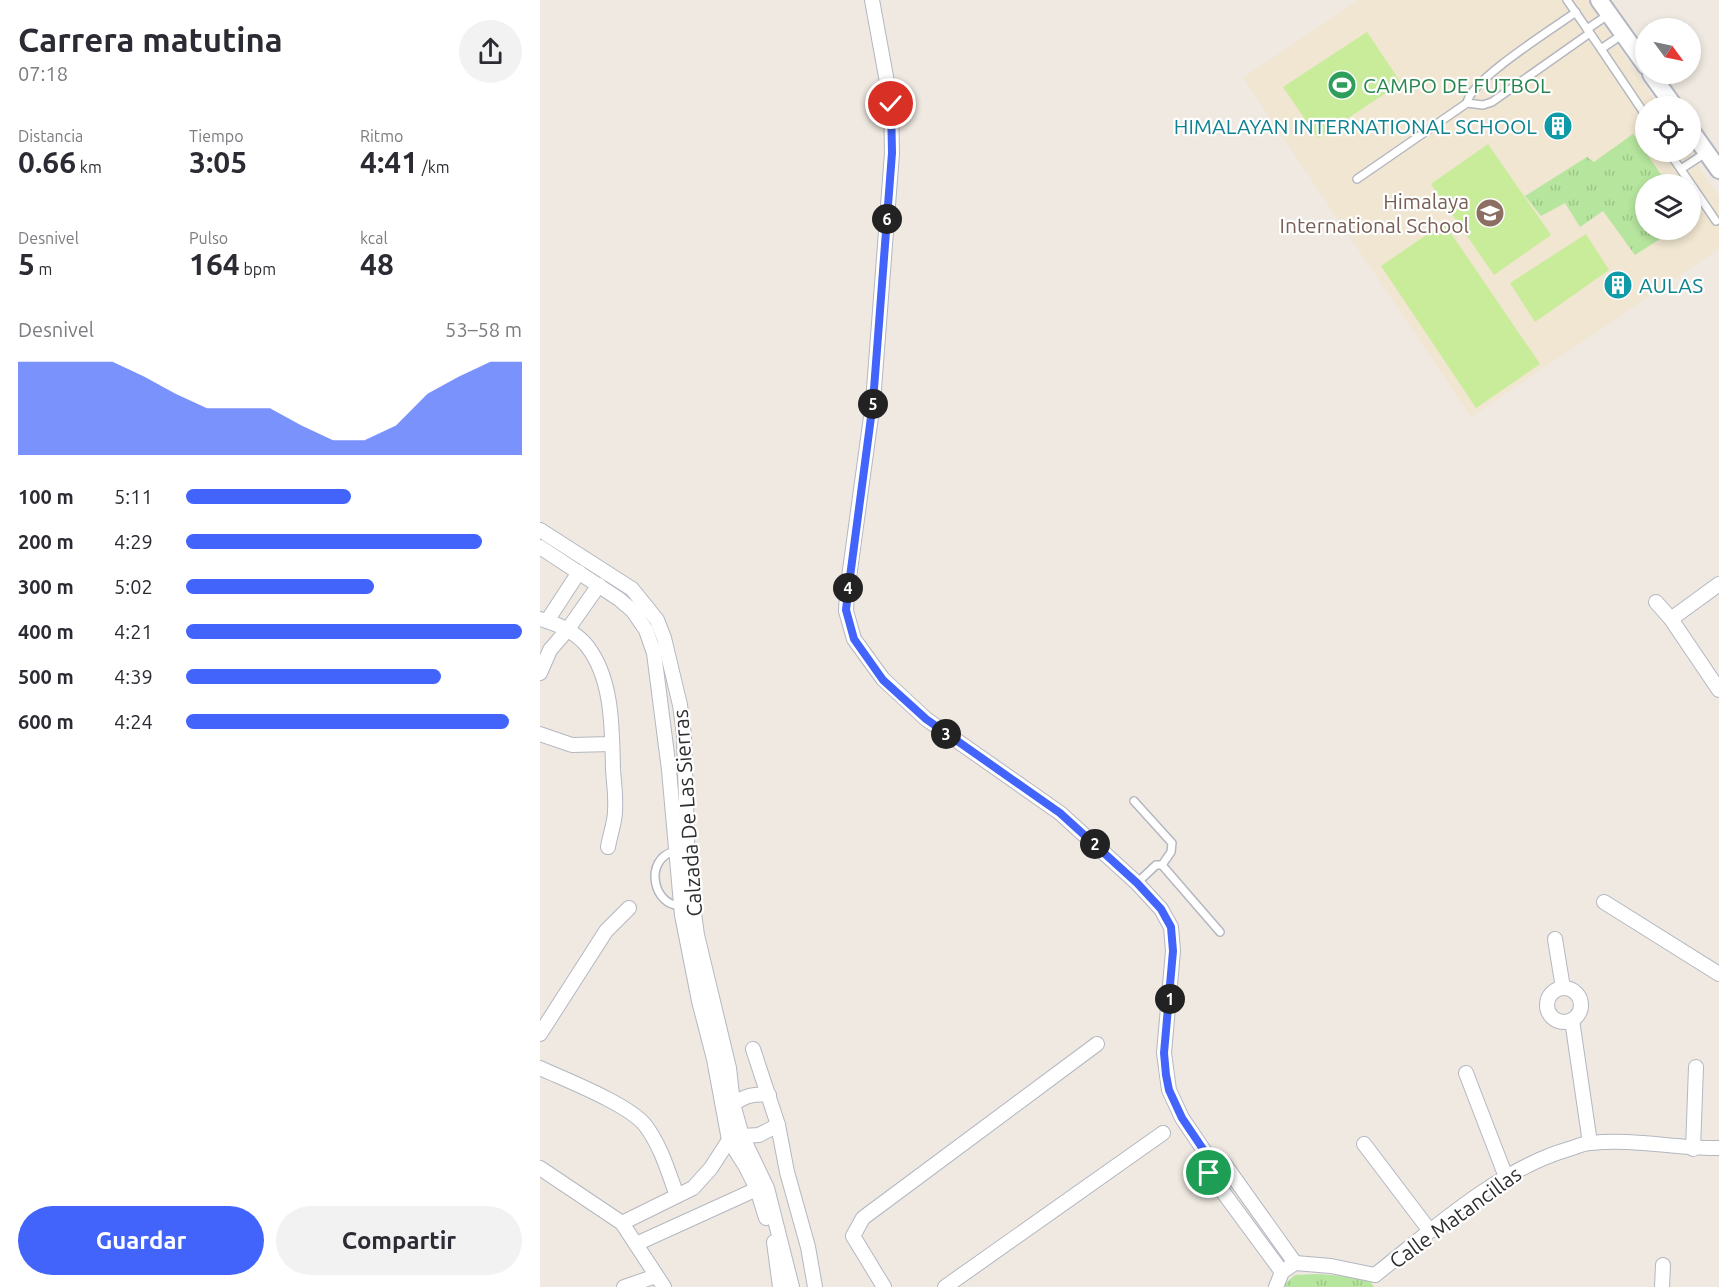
<!DOCTYPE html>
<html lang="es">
<meta charset="utf-8">
<style>
body{margin:0;font-family:Ubuntu,sans-serif;background:#f2f2f3;color:#2b2b33;height:100vh;display:flex;flex-direction:column;font-size:22px;white-space:nowrap}
*{box-sizing:border-box;margin:0}
p{font-size:20px;color:#7c7c81}
.icon{flex:none;width:33px;height:33px;fill:none;stroke:currentColor;stroke-width:2;stroke-linecap:round;stroke-linejoin:round}
.map{position:relative;flex:1;overflow:hidden}
.sheet{display:flex;flex-direction:column;background:#fff;width:540px}
.sheet>*{flex:none}
.needle{width:39px;rotate:123deg}
.buttons{position:absolute;left:1095px;top:18px;display:grid;gap:12px}
.buttons a{display:grid;place-items:center;width:66px;height:66px;border-radius:50%;background:#fff;box-shadow:0 3px 9px #0003;font-size:30px}
.pin{position:absolute;display:grid;place-items:center;width:51px;height:51px;color:#fff;margin:-26px;border:3px solid #fff;border-radius:50%;box-shadow:0 2px 6px #0007}
.km{position:absolute;width:30px;height:30px;margin:-15px;border-radius:50%;background:#222;color:#fff;font-size:16px;line-height:30px;text-align:center}
.round{display:grid;place-items:center;flex:none;width:63px;height:63px;border-radius:32px;background:#f2f2f3}
.head{display:flex;align-items:center;justify-content:space-between;height:102px;padding:0 18px}
h1{font-size:33px;font-weight:600;line-height:45px}
.figures{display:grid;grid-template-columns:repeat(3,1fr);gap:9px;height:102px;padding:6px 18px}
.figures div{display:grid;align-content:center}
.figures b{font-size:30px;font-weight:600}
.figures small{font-size:16px;font-weight:400}
.figures p{font-size:16px}
.chart{height:168px;padding:12px 18px}
.chart p{display:flex;justify-content:space-between}
.chart svg{width:100%;height:108px;margin-top:6px;fill:#4264fb;opacity:.7}
.primary-button{display:flex;gap:12px;margin-top:auto;padding:12px 18px}
.primary-button a{flex:1;height:69px;border-radius:36px;background:#4264fb;color:#fff;font-size:24px;font-weight:600;line-height:69px;text-align:center}
.primary-button a+a{background:#f2f2f3;color:#2b2b33}
ul{padding:0 18px;list-style:none;font-size:20px}
li{display:grid;grid-template-columns:96px 72px 1fr;align-items:center;height:45px}
li i{height:15px;border-radius:8px;background:#4264fb}
main{display:flex;flex:1;min-height:0}
.map>svg:first-child{display:block}
</style>
<main>
<section class="sheet">
<div class="head"><div><h1>Carrera matutina</h1><p>07:18</p></div><a class="round"><svg class="icon" aria-label="share" viewBox="0 0 24 24"><path d="M12 15V3M7 8l5-5 5 5M5 13v7h14v-7"/></svg></a></div>
<div class="figures">
<div><p>Distancia</p><b>0.66<small> km</small></b></div>
<div><p>Tiempo</p><b>3:05</b></div>
<div><p>Ritmo</p><b>4:41<small> /km</small></b></div>
</div>
<div class="figures">
<div><p>Desnivel</p><b>5<small> m</small></b></div>
<div><p>Pulso</p><b>164<small> bpm</small></b></div>
<div><p>kcal</p><b>48</b></div>
</div>
<div class="chart"><p><span>Desnivel</span>53–58 m</p>
<svg viewBox="0 0 160 44" preserveAspectRatio="none"><path d="M0 44V6L10 6L20 6L30 6L40 12L50 19L60 25L70 25L80 25L90 32L100 38L110 38L120 32L130 19L140 12L150 6L160 6V44z"/></svg>
</div>
<ul>
<li><b>100 m</b>5:11<i style="width:49%"></i></li>
<li><b>200 m</b>4:29<i style="width:88%"></i></li>
<li><b>300 m</b>5:02<i style="width:56%"></i></li>
<li><b>400 m</b>4:21<i style="width:100%"></i></li>
<li><b>500 m</b>4:39<i style="width:76%"></i></li>
<li><b>600 m</b>4:24<i style="width:96%"></i></li>
</ul>
<div class="primary-button"><a>Guardar</a><a>Compartir</a></div>
</section>
<div class="map">
<svg width="1179" height="1287" viewBox="0 0 1179 1287">
<defs>
<pattern id="park-tufts" width="24" height="20" patternUnits="userSpaceOnUse" patternTransform="scale(1.5)"><rect width="24" height="20" fill="#b6e59e"/><path d="M3 7l-1-3M5 7V3M7 7l1-3M15 17l-1-3M17 17v-4M19 17l1-3" fill="none" stroke="#9dc588"/></pattern>
</defs>
<rect width="100%" height="100%" fill="#efe9e1"/>
<path fill="#f0e6d1" fill-rule="evenodd" d="M818,0H1047L1118,106H1106V152H1149L1179,197V249L931,417L703,78ZM1106,184H1150V230H1106Z"/>
<g fill="url(#park-tufts)">
<polygon points="1093,134 1122,176 1123,184 1106,184 1106,230 1134,230 1095,255 1063,211 1040,227 1025,203 1001,216 985,196 1047,157 1054,162"/>
<polygon points="779,1274 828,1278 834,1287 741,1287 755,1275"/>
</g>
<g fill="#c9ec9a">
<polygon points="827,32 861,83 778,138 743,87"/>
<polygon points="948,144 1011,235 954,275 891,184"/>
<polygon points="904,223 1000,364 936,408 841,266"/>
<polygon points="1046,234 1069,270 995,322 970,283"/>
</g>
<g fill="none" stroke-linecap="round" stroke-linejoin="round">
<g stroke="#b4b7c1" stroke-width="10">
<g id="service">
<polyline points="1027,0 1061,49 1083,34"/>
<path d="M1036,12C1014,28 930,80 927,103L943,105L952,102L1050,33"/>
<polyline points="1047,29 1068,15"/>
<polyline points="1061,49 1106,116"/>
<polyline points="1129,152 1176,221"/>
<polyline points="1141,169 1167,152"/>
<polyline points="817,179 927,103"/>
<polyline points="594,801 632,843 631,852 622,865"/>
<path d="M135,851C102,859 114,908 141,905"/>
<polyline points="597,883 616,865 622,865 680,932"/>
</g>
</g>
<g stroke="#b4b7c1" stroke-width="16">
<g id="minor">
<polyline points="332,0 351,104 352,153 333,402 307,592 306,611 314,639 343,679 386,719 520,813 597,883 621,909 631,927 633,951 624,1053 629,1090 642,1118 667,1155 669,1173 742,1272"/>
<polyline points="0,530 92,589 117,620 124,638 140,705 144,735 148,869 157,935 189,1068 193,1104 202,1136 227,1188 252,1287"/>
<polyline points="0,547 79,599 93,611 106,630 114,653 129,770 142,915 159,1001 174,1059 189,1140 206,1167 217,1189 226,1218"/>
<polyline points="1116,602 1131,619 1179,690"/>
<path d="M0,619C18,624 35,631 47,646C73,679 72,730 73,770C74,783 76,797 75,811C75,822 70,835 68,847"/>
<polyline points="1131,619 1179,584"/>
<polyline points="7,621 39,572"/>
<polyline points="0,673 10,650 28,629 59,585"/>
<polyline points="0,734 32,745 72,744"/>
<polyline points="1064,902 1179,974"/>
<polyline points="1015,939 1023,988"/>
<circle cx="1024" cy="1005" r="17"/>
<polyline points="1032,1020 1050,1143"/>
<polyline points="0,1034 66,931 89,908"/>
<polyline points="213,1049 238,1125 247,1172 268,1247 275,1287"/>
<path d="M0,1068C26,1080 88,1104 105,1125C121,1146 128,1171 137,1196"/>
<polyline points="926,1073 966,1177"/>
<path d="M193,1104C205,1096 214,1093 229,1095"/>
<polyline points="202,1136 219,1135 238,1125"/>
<polyline points="824,1144 890,1231"/>
<polyline points="1153,1149 1156,1067"/>
<polyline points="667,1155 683,1162 755,1263"/>
<polyline points="0,1168 82,1223 124,1287"/>
<polyline points="82,1223 153,1188 171,1168 189,1140"/>
<polyline points="234,1242 240,1287"/>
<polyline points="96,1244 217,1189"/>
<path d="M835,1275C892,1230 959,1169 1029,1149C1036,1147 1044,1143 1051,1143C1093,1138 1137,1149 1179,1148"/>
<polyline points="84,1287 116,1276"/>
<polyline points="344,1287 313,1236 323,1218 557,1044"/>
<polyline points="405,1287 623,1133"/>
<polyline points="736,1287 742,1272 755,1263 791,1266 835,1275"/>
<polyline points="1122,1287 1123,1265"/>
</g>
</g>
<g stroke="#b4b7c1" stroke-width="20">
<g id="tertiary">
<polyline points="1059,0 1106,66"/>
<polyline points="1111,74 1134,106"/>
<polyline points="1150,129 1179,170"/>
</g>
</g>
<use href="#service" stroke="#fff" stroke-width="7"/>
<use href="#minor" stroke="#fff" stroke-width="14"/>
<use href="#tertiary" stroke="#fff" stroke-width="16"/>
</g>
<g fill="none" stroke-linecap="round" stroke-linejoin="round">
<g stroke="#fff" stroke-width="12">
<polyline id="route" points="351,104 352,153 333,402 308,592 306,610 314,639 343,680 386,719 520,813 597,883 621,909 631,927 633,951 624,1053 626,1075 629,1090 642,1118 667,1155 669,1173"/>
</g>
<use href="#route" stroke="#4264fb" stroke-width="8"/>
</g>
<defs>
<g id="stadium-disc" transform="scale(1.5)"><circle r="9.5" fill="#2e9e5b" stroke="#fff"/><path d="M0-5a6.5 5 0 1 0 0 10a6.5 5 0 1 0 0-10ZM-3.5-1.8h7v3.6h-7Z" fill="#fff"/></g>
<g id="building-disc" transform="scale(1.5)"><circle r="9.5" fill="#0f9aa8" stroke="#fff"/><path d="M-4-6H4V6H1V3H-1V6H-4ZM-2.5-4.3h1.7v1.8h-1.7ZM.8-4.3h1.7v1.8H.8ZM-2.5-1h1.7V.8h-1.7ZM.8-1h1.7V.8H.8Z" fill="#fff"/></g>
<g id="school-disc" transform="scale(1.5)"><circle r="9.5" fill="#8d6e63" stroke="#fff"/><path d="M0-5L7-2L0 1L-7-2ZM-4 1L0 2.5L4 1V4Q0 6-4 4Z" fill="#fff"/></g>
</defs>
<g fill-rule="evenodd">
<use href="#stadium-disc" x="802" y="85"/>
<use href="#building-disc" x="1018" y="126"/>
<use href="#school-disc" x="950" y="213"/>
<use href="#building-disc" x="1078" y="285"/>
</g>
<g text-anchor="middle" dominant-baseline="central" stroke-width="4.5" stroke-linejoin="round" paint-order="stroke">
<g font-size="21" fill="#27864d" stroke="#fff" text-anchor="start">
<text x="823" y="85">CAMPO DE FUTBOL</text>
</g>
<g font-size="21" fill="#0d838f" stroke="#fff" text-anchor="end">
<text x="997" y="126">HIMALAYAN INTERNATIONAL SCHOOL</text>
<text x="1099" y="285" text-anchor="start">AULAS</text>
</g>
<g font-size="21" fill="#785e54" stroke="#fff" text-anchor="end">
<text x="929" y="201">Himalaya<tspan x="929" dy="24">International School</tspan></text>
</g>
<g font-size="21" fill="#2e2e2e" stroke="#fff">
<text transform="translate(147 813) rotate(-94)">Calzada De Las Sierras</text>
<text transform="translate(915 1217) rotate(-36)">Calle Matancillas</text>
</g>
</g>
</svg>
<div class="buttons">
<a><svg class="needle" viewBox="-14 -14 28 28"><path d="M0-13l5 13h-10z" fill="#e53935"/><path d="M0 13l5-13h-10z" fill="#7c7c81"/></svg></a>
<a><svg class="icon" aria-label="locate" viewBox="0 0 24 24"><circle cx="12" cy="12" r="6"/><path d="M12 2v4M12 18v4M2 12h4M18 12h4"/></svg></a>
<a><svg class="icon" aria-label="layers" viewBox="0 0 24 24"><path d="M12 4l9 5-9 5-9-5zM3 14l9 5 9-5"/></svg></a>
</div>
<div class="pin" style="left:669px;top:1173px;background:#1e9e55"><svg class="icon" aria-label="arrive" viewBox="0 0 24 24"><path d="M6 21V4h12l-3 4 3 4H6"/></svg></div>
<div class="pin" style="left:351px;top:104px;background:#d93025"><svg class="icon" aria-label="check" viewBox="0 0 24 24"><path d="M5 12l5 5 9-10"/></svg></div>
<b class="km" style="left:630px;top:999px">1</b>
<b class="km" style="left:555px;top:844px">2</b>
<b class="km" style="left:406px;top:734px">3</b>
<b class="km" style="left:308px;top:588px">4</b>
<b class="km" style="left:333px;top:404px">5</b>
<b class="km" style="left:347px;top:219px">6</b>
</div>
</main>
